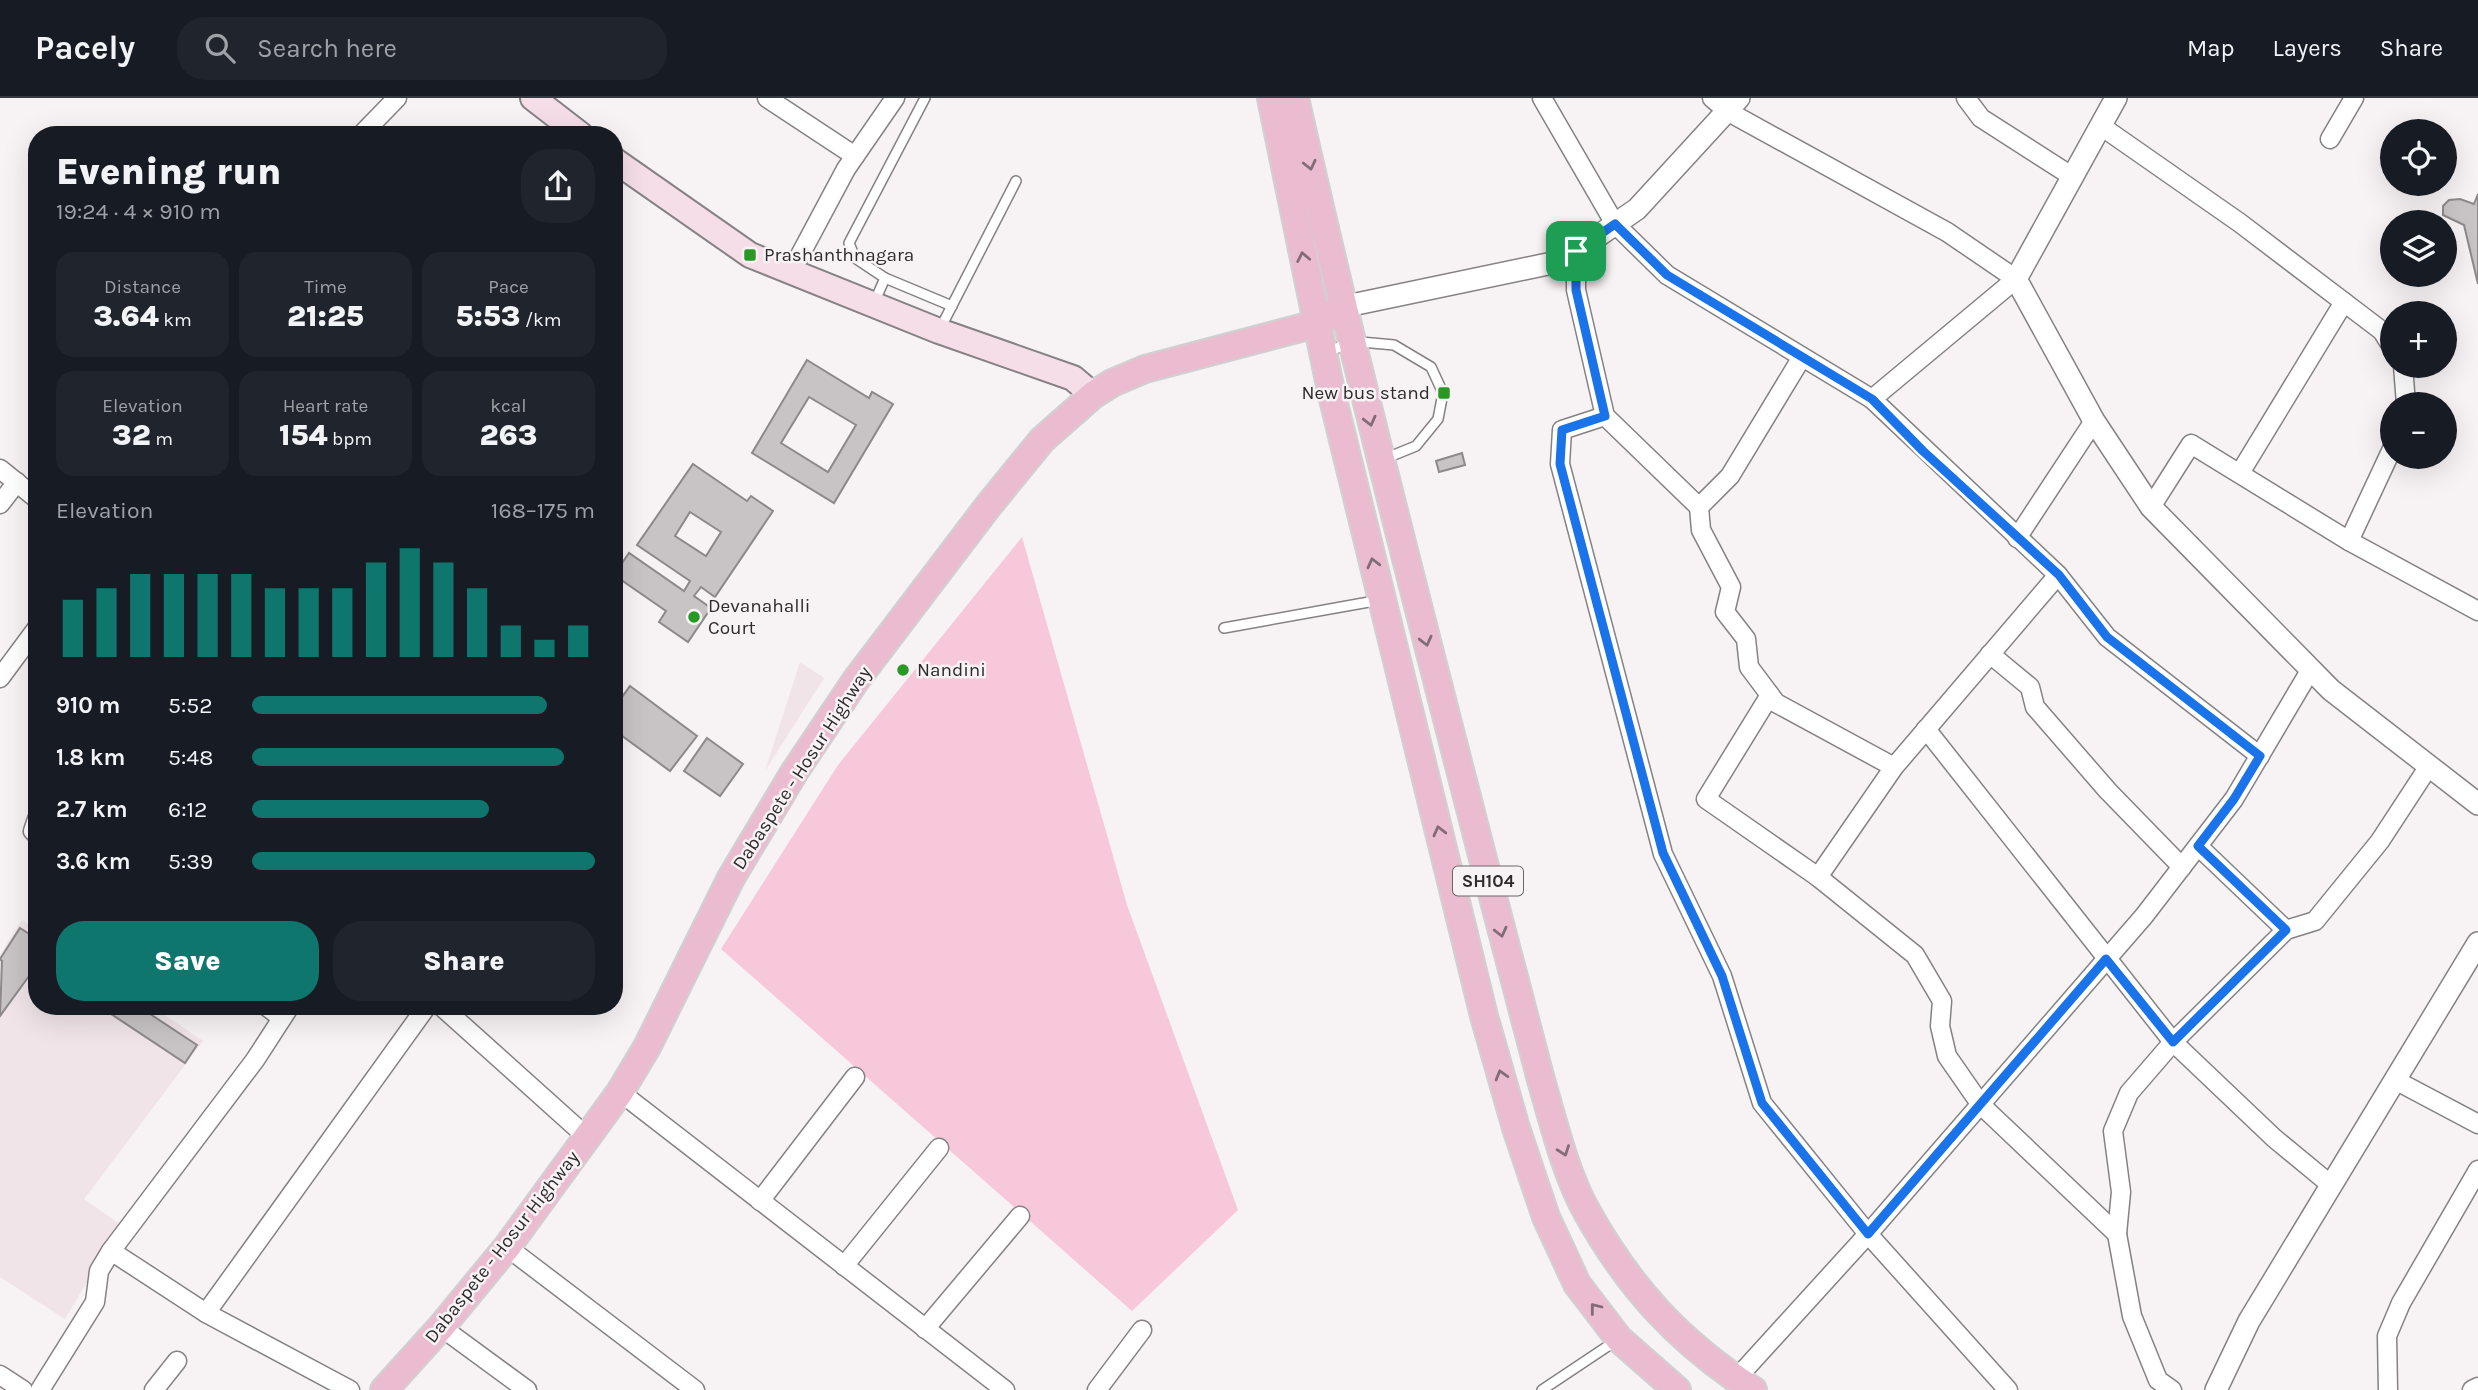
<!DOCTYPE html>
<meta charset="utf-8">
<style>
body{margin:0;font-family:Karla,sans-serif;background:#20242c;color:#f1f3f6;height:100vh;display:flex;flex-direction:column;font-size:26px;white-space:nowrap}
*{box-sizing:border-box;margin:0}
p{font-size:23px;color:#9ea1a6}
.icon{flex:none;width:38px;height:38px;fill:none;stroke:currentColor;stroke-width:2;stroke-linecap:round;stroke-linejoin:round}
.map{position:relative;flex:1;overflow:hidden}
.sheet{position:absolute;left:28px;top:28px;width:595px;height:889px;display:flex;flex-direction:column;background:#171b24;border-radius:28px;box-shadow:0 7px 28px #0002}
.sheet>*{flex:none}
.fabs{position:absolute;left:2380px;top:21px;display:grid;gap:14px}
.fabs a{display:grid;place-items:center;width:77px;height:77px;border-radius:50%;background:#171b24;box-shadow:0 7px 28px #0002;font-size:35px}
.pin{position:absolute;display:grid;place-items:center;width:60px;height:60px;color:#fff;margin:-30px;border-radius:14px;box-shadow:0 4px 10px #0006}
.round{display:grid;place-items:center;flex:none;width:74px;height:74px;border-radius:28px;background:#20242c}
.headline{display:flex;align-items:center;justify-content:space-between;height:119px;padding:0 28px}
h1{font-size:38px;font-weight:800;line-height:52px}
.figures{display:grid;grid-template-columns:repeat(3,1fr);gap:10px;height:119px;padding:7px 28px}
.figures div{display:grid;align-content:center;border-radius:18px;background:#20242c;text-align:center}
.figures b{font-size:30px;font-weight:800}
.figures small{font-size:19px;font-weight:400}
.figures p{font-size:19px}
.chart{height:196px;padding:14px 28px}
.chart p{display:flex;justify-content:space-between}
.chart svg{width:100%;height:126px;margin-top:7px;stroke:#0f766e;stroke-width:6}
.action{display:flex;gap:14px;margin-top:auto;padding:14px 28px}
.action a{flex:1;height:80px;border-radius:28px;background:#0f766e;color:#fff;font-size:28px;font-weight:800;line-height:80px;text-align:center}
.action a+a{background:#20242c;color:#f1f3f6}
ul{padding:0 28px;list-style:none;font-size:23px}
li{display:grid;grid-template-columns:112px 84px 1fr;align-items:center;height:52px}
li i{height:18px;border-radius:9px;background:#0f766e}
header{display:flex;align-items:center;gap:42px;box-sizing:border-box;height:98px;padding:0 35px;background:#171b24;border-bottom:2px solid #363941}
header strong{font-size:33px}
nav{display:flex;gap:38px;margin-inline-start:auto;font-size:24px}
.search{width:490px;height:63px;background:#20242c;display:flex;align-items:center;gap:18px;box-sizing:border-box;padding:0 24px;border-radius:28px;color:#9ea1a6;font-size:26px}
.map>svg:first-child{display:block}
</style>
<header>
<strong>Pacely</strong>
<div class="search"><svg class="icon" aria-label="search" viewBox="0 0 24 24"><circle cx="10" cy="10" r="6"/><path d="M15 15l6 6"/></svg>Search here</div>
<nav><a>Map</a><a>Layers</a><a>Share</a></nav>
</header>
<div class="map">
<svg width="2478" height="1292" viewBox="0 0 2478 1292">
<rect width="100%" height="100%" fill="#f7f2f4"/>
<g fill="#f0e4e8">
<polygon points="800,564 824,580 765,673"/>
<polygon points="22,822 37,832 37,908 151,908 203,943 84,1101 121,1127 65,1221 0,1179 0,857"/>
</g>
<polygon fill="#f6c8da" points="1022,439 1127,807 1238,1112 1132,1213 721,851 838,667"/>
<g fill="#c8c3c5" stroke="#8d898a" stroke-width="2" fill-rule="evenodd">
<polygon points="2478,96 2478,186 2464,127 2443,117 2443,108 2449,102 2460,101 2474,106"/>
<path d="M807,262L869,300L872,294L893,306L834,405L752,355ZM809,299L856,327L828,374L781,345Z"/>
<polygon points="1462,355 1465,367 1439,374 1436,363"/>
<path d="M693,366L747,403L751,398L773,413L715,499L701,489L694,498L711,510L688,544L659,524L666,513L614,477L629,455L684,493L690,483L637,447ZM690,414L721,434L706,458L675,438Z"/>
<polygon points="630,588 697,638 670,673 614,632 614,610"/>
<polygon points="707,640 743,666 720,698 684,673"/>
<polygon points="20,830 37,841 37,867 0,918 2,863 0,861"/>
<polygon points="99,908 138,908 197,947 185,965"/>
</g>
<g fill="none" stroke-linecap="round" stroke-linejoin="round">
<g stroke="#868283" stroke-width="12">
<g id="service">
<polyline points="885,180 952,208"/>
<polyline points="874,205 885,180 855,160 849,145 925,0"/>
<polyline points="940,231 1016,83"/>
<polyline points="1328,255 1350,243 1394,247 1431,269 1443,295 1438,321 1416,348 1384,361"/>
<polyline points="1224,530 1380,502"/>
<polyline points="1542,1292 1617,1242"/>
</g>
</g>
<g stroke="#868283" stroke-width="21">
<g id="minor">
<polyline points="767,0 855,58"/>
<polyline points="1542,0 1615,126 1667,177 1872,301 2016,181 1947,134 1727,13 1712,0"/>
<polyline points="1966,0 1981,20 2073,79"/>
<polyline points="2101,28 2240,125 2382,233 2392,249"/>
<polyline points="361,37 397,0"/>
<polyline points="2330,41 2354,0"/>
<polyline points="1576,154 1576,192 1605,318 1699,409 1730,378 1802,259"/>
<polyline points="791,174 846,71 895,0"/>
<polyline points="2403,268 2406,306"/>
<polyline points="1605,318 1562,332 1560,366 1663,756 1722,878 1762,1005 1868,1136 2008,1292"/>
<polyline points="0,371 37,401"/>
<polyline points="2240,375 2344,204"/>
<polyline points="0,406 17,384"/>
<polyline points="1699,409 1701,432 1731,489 1725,514 1746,541 1749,569 1776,605 1894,669"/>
<polyline points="2151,409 2191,346 2349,443 2478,513"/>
<polyline points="2017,440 2094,323"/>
<polyline points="2349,443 2392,351"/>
<polyline points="2058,477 2107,539 2260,658"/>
<polyline points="1990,556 2030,589 2035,609 2108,693 2182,769"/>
<polyline points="0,580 37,530"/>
<polyline points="1770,597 1706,701 1818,779 1915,857 1942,903 1940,928 1947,958 1981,1007 2117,1136"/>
<polyline points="1926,631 2173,944 2274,1040 2331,1087"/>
<polyline points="37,721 33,733 37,737"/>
<polyline points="2198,748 2286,832"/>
<polyline points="1818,779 1894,669 2058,477 1872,301"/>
<polyline points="266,908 282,920"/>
<polyline points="441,908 588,1040"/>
<polyline points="2395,982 2478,1026"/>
<polyline points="620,994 1005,1292"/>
<polyline points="760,1103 855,979"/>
<polyline points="507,1149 695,1292"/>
<polyline points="111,1153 206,1215 350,1292"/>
<polyline points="844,1168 939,1050"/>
<polyline points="206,1215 427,908"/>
<polyline points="441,1229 527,1292"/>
<polyline points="925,1231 1020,1118"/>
<polyline points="0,1277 23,1292"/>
<polyline points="1736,1281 1868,1136 2144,818 2234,701 2311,571"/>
<polyline points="40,1292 95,1204 99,1173 111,1153 255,962 290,908"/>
<polyline points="154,1292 177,1263"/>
<polyline points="1097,1292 1142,1232"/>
<polyline points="2172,1292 2158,1282 2132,1218 2117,1136 2121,1094 2113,1033 2129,995 2173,944 2286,832 2315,823 2380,743 2429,668"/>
<polyline points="2388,1292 2387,1238 2401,1205 2478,1072"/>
<polyline points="2472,1292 2478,1289"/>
</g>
</g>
<g stroke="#868283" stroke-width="24">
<g id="tertiary">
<polyline points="2116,0 2016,181 2094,323 2151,409 2331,592 2478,706"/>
<polyline points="1342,209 1562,163 1637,111 1739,0"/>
<polyline points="2216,1292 2249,1223 2478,845"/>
</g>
</g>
<g stroke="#868283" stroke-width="28">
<g id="secondary">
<polyline points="533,0 581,37"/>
<polyline points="614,62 750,157 939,233 1073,280 1093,297"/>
</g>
</g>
<g stroke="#d1d0d1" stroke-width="30">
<g id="primary">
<polyline points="1271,0 1331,293 1484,918 1516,1030 1546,1119 1577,1186 1619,1241 1677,1292"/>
<path d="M1295,0C1352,254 1417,505 1482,757C1501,832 1521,907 1541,982C1553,1023 1566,1077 1587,1114C1630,1191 1679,1244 1753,1292"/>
<polyline points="384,1292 441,1229 507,1149 620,994 647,949 731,780 795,673 856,582 989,407 1042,342 1093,297 1112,285 1145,271 1316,226 1342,209"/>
</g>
</g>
<use href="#service" stroke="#fff" stroke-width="9"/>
<use href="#minor" stroke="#fff" stroke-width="18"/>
<use href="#tertiary" stroke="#fff" stroke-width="21"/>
<use href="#secondary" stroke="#f5dee8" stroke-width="24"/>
<use href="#primary" stroke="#ebbcd0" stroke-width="26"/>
</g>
<defs><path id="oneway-chevron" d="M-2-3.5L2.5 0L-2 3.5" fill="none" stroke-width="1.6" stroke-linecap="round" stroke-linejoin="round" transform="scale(1.75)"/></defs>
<g stroke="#826c76">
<use href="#oneway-chevron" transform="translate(1310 67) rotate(77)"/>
<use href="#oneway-chevron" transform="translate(1303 159) rotate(-101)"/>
<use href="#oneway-chevron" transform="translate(1370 323) rotate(76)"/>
<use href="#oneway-chevron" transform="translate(1373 465) rotate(-104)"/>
<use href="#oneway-chevron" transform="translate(1426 543) rotate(76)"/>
<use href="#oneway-chevron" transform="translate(1439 733) rotate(-104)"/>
<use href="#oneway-chevron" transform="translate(1501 834) rotate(76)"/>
<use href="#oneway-chevron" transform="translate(1501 977) rotate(-106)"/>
<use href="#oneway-chevron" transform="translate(1564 1053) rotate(70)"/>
<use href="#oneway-chevron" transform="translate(1595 1210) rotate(-128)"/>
</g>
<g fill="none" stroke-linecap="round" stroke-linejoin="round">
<g stroke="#fff" stroke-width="14">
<polygon id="route" points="1615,126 1667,177 1872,301 1923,353 2059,477 2107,539 2260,658 2234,701 2198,748 2286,832 2173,944 2106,861 1868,1136 1762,1005 1722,878 1663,755 1560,366 1562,332 1605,318 1576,192 1576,153"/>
</g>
<use href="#route" stroke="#1a73e8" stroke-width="9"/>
</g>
<g fill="#299825" stroke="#f7f2f4" stroke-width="2.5">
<rect x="743" y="150" width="14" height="14" rx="3.5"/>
<rect x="1437" y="288" width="14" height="14" rx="3.5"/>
<circle cx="694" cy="519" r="7"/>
<circle cx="903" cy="572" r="7"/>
</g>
<g text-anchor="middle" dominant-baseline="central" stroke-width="5" stroke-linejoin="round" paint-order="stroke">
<rect fill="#f7f2f4" stroke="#6a6768" stroke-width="2" x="1453" y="768.5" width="70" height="29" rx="5"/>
<g font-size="18" font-weight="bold" fill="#2d2b2c">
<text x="1488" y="783">SH104</text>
</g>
<g font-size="19" fill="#2d2b2c" stroke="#f7f2f4" text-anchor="start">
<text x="764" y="157">Prashanthnagara</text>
<text x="1430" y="295" text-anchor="end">New bus stand</text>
<text x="708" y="508">Devanahalli<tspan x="708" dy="22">Court</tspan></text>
<text x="917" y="572">Nandini</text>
</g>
<g font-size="19" fill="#2d2b2c" stroke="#f7f2f4">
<text transform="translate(802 670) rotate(-57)">Dabaspete - Hosur Highway</text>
<text transform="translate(502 1149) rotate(-52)">Dabaspete - Hosur Highway</text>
</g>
</g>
</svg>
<div class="fabs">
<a><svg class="icon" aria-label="locate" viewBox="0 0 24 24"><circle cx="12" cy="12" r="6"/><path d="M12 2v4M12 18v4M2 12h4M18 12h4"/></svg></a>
<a><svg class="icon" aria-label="layers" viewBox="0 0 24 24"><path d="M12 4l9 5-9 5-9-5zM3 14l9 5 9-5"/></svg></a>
<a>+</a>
<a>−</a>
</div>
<div class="pin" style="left:1576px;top:153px;background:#1e9e55"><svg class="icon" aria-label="arrive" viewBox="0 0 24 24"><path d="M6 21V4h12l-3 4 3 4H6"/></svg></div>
<section class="sheet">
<div class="headline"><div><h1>Evening run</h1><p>19:24 · 4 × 910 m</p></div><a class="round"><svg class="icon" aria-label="share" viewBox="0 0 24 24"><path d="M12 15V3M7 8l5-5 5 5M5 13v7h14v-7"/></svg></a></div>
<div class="figures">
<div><p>Distance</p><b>3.64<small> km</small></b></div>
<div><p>Time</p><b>21:25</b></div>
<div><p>Pace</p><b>5:53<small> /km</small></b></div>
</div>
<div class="figures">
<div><p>Elevation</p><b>32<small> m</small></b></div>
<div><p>Heart rate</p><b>154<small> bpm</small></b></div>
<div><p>kcal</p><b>263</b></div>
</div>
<div class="chart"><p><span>Elevation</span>168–175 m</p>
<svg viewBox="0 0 160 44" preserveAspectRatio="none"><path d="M5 44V24M15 44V20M25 44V15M35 44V15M45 44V15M55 44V15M65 44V20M75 44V20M85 44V20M95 44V11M105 44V6M115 44V11M125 44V20M135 44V33M145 44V38M155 44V33"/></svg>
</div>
<ul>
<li><b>910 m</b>5:52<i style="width:86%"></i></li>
<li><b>1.8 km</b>5:48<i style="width:91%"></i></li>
<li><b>2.7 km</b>6:12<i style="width:69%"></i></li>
<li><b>3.6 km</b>5:39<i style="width:100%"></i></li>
</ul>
<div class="action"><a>Save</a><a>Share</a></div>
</section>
</div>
